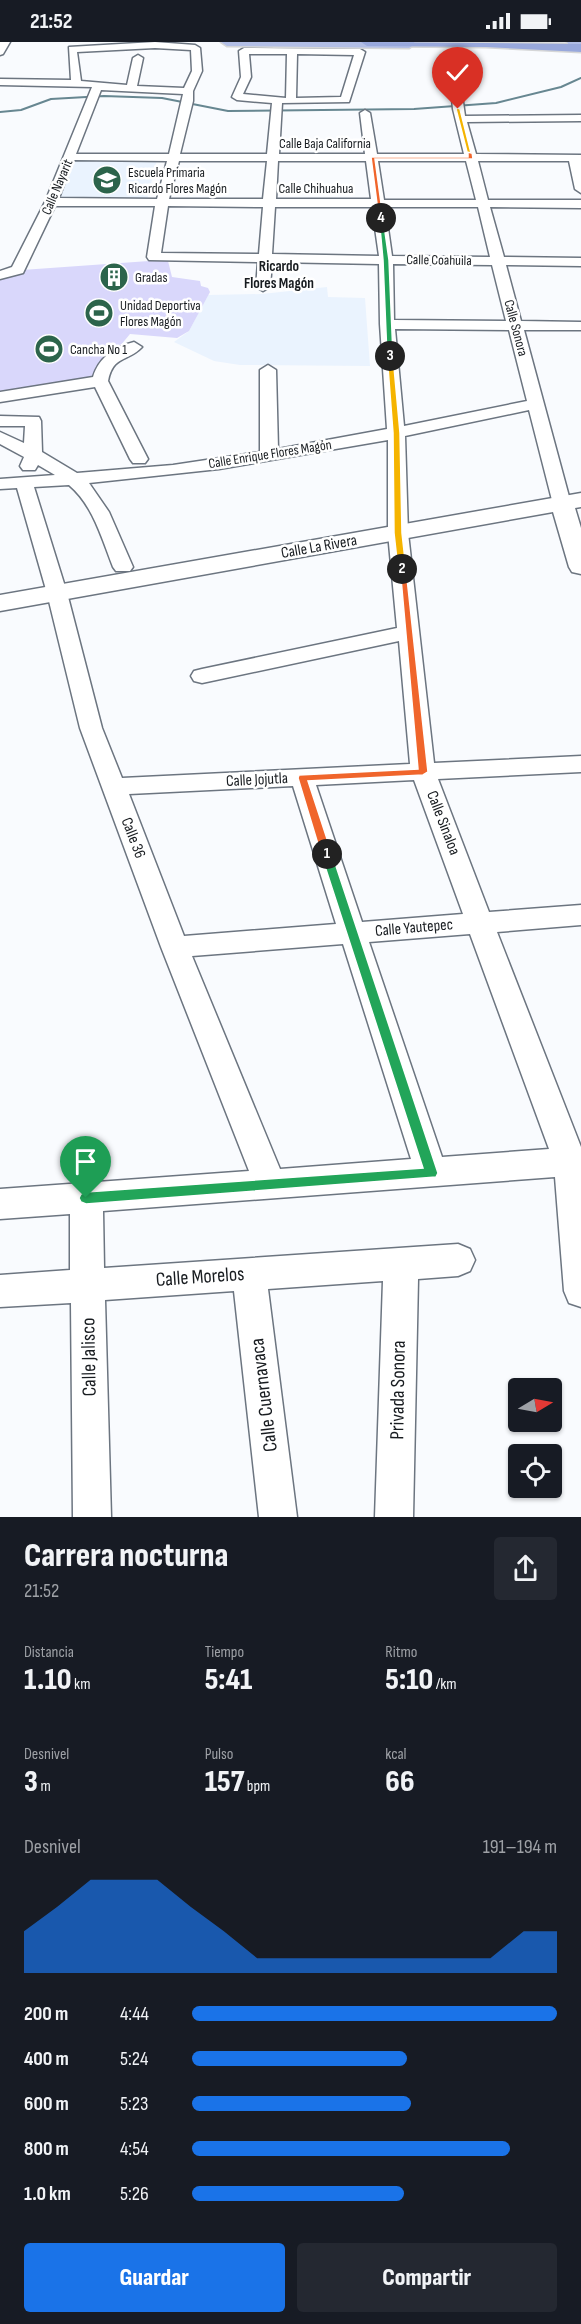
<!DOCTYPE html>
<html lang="es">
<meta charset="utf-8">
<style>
body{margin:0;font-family:"Sofia Sans Condensed",sans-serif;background:#242831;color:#f1f3f6;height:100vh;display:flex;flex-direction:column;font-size:22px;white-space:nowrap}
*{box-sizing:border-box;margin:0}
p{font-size:20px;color:#9ea1a6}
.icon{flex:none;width:33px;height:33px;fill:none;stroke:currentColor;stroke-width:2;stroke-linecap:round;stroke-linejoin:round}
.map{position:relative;height:1475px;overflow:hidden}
.side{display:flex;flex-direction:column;background:#171b24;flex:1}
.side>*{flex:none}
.needle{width:39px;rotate:80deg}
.tools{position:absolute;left:508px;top:1336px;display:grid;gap:12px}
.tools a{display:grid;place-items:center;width:54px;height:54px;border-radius:6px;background:#171b24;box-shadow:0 2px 4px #0004;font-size:30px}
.pin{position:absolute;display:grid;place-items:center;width:51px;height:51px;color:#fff;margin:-62px -26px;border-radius:50% 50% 50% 0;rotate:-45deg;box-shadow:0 0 6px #0007}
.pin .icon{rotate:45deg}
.km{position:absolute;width:30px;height:30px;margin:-15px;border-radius:50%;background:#222;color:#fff;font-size:16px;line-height:30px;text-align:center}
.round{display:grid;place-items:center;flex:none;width:63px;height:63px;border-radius:6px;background:#242831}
.summary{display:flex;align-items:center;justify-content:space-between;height:102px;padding:0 24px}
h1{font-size:33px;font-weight:800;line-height:45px}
.figures{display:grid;grid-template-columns:repeat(3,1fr);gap:9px;height:102px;padding:6px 24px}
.figures div{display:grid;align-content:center}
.figures b{font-size:30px;font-weight:800}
.figures small{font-size:16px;font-weight:400}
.figures p{font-size:16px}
.chart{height:168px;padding:12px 24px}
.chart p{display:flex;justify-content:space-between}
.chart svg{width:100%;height:108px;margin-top:6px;fill:#1a73e8;opacity:.7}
.primary-button{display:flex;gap:12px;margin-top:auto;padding:12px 24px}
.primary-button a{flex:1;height:69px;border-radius:6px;background:#1a73e8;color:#fff;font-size:24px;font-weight:800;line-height:69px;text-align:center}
.primary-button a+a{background:#242831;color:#f1f3f6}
ul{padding:0 24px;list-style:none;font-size:20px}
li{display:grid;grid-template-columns:96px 72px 1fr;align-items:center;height:45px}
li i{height:15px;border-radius:8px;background:#1a73e8}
.status{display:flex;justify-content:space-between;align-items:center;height:42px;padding:0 30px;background:#171b24;direction:ltr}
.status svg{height:16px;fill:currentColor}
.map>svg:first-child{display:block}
</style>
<div class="status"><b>21:52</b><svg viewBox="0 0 49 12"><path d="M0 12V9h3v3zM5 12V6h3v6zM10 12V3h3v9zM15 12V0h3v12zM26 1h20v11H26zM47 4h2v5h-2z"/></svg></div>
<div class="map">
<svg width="581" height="1475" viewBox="0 0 581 1475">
<rect width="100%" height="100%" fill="#f9fbfe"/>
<g fill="#eaf3fe">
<polygon points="70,118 157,118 147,158 54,158"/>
<polygon points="327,245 328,255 365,256 370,324 240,323 214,319 174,300 189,289 208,253 262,252"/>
</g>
<polygon fill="#d9d7fb" points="149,219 168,219 172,235 200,239 201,244 208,246 210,250 189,289 177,296 130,292 95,334 0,352 0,234 22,228"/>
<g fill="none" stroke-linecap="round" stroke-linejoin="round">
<polyline stroke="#678791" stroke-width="2" points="0,70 21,68 51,57 104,54 162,56 228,69 414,67 496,61 561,45 581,36"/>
<g stroke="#6c7580" stroke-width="3">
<g id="minor">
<polygon points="0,0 10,0 3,12 0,13"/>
<path d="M155,0L195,3L200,6L202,29L193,49V59L180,112H267L272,61L237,58L232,55L241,35L239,9L244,6L360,7L365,10L349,60L282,61L279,112H365L360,71L365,68L370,71L377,112H464L453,67L451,46L456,43L461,46L465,74L581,73V79L467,80L476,112L581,113V151L575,147L569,119H478L488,158H581V166L490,165L504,215L581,216V224L506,223L521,279L581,280V288H524L571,462L569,466H555L553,462L529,368L405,394L408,491L434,721L581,714V730L438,737L489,870L581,863V883L497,890L581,1105V1265L569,1261L564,1249L555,1135L103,1169L104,1226L458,1202L470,1207L475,1218L470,1229L458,1234L418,1237L413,1475H375L383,1239L268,1247L297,1475H259L234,1249L105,1258L111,1475H73L71,1261L0,1265V1233L70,1228V1172L0,1177V1147L249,1129L161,905L80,686L47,551L17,446L0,447V437L55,433L38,423L35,428H23L20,424L24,415L0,402V390L24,401L25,384H0V374L39,375L41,379L42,410L77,431L173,423L260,410V328L268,323L276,328L278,407L387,387L380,282L379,222L272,220L270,245L263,249L256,245L258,220L149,218L147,215L155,164H55L23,231L0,237V229L12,225L45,160L92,45L0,43V37L71,38L69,5ZM155,6L191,8L192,29L184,46L137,44L143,16L138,13L133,16L127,43L81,39L77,10ZM249,12H287L286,56L243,52L251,35ZM297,12L354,13L341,55L296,56ZM101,48L183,52L169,112H76ZM73,118L167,119L157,157L59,156ZM179,119H267L263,157H169ZM278,119H366L371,157H276ZM378,119H466L476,158H384ZM168,164L263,165L259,212L161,211ZM275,165H372L379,214L272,212ZM385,165H478L490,215L392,214ZM393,222L492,223L506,279L394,278ZM395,287L509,288L527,359L404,384ZM388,398V491L397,586L202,627L194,629L191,634L194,639L202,641L399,599L410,722L122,736L102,686L67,551L34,445L69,443C93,463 102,497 113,525L116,529H130L133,525L109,470L89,441L219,427ZM414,738L463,872L362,880L316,743ZM293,744L336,882L184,894L129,752ZM470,892L549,1107L442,1115L369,900ZM343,902L411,1117L280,1127L192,914Z"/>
<path d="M134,300L142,305C128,320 113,313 108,339L148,417L145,421H133L130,417L95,345L0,360V350L93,335C99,315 115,305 134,300Z"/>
</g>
</g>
<g stroke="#6c7580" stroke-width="3">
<polygon id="tertiary" points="581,451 581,465 575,466 581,486 581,532 572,530 569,525 553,470 0,569 0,553"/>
</g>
<g stroke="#d5d6d7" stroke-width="3">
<g id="primary">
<polygon points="221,0 414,0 415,2 409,6 227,4"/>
<polygon points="567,0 581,0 581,5 569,3"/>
</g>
</g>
<g stroke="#d5d6d7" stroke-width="3">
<polygon id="trunk" points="361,0 581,2 581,10 486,5 367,4"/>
</g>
<use href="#minor" fill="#fff" fill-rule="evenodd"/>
<use href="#tertiary" fill="#fff" fill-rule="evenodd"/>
<use href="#primary" fill="#b2bee5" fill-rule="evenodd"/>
<use href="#trunk" fill="#98a8dc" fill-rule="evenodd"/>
</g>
<polygon fill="#22a559" stroke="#fff" stroke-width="1.5" points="327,809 332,812 438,1131 436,1135 86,1162 81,1160 79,1156 81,1152 86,1150 423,1126 321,812"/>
<polygon fill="#f0652b" stroke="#fff" stroke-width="1.5" points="400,525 406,527 428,730 423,733 308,739 332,812 327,816 321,812 298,736 299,733 418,727"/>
<polygon fill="#f5b400" stroke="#fff" stroke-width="1.5" points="387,312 393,314 400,391 402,491 406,527 402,529 398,527 394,491 393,391"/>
<polygon fill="#22a559" stroke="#fff" stroke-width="1.5" points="379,175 383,176 389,218 393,314 390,315 387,314 383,218"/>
<polygon fill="#f0652b" stroke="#fff" stroke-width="1.5" points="468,109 472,110 473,117 375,117 383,176 379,177 371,115 468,115"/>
<polygon fill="#f5b400" stroke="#fff" stroke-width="1.5" points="458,66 460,67 471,111 467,110 456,67"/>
<defs>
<g id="school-disc" transform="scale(1.5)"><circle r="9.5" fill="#2c644b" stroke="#fff"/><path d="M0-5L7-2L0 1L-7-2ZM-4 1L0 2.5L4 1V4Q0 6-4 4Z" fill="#fff"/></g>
<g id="building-disc" transform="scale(1.5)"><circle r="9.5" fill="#2c644b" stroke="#fff"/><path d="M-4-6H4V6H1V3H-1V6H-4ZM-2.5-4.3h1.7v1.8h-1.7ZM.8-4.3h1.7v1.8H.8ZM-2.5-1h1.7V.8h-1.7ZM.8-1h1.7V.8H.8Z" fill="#fff"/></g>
<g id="stadium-disc" transform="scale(1.5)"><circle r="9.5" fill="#2c644b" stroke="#fff"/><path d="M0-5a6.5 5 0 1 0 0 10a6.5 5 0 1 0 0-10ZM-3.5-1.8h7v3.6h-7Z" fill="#fff"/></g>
</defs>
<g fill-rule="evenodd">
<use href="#school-disc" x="107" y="138"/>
<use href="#building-disc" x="114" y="235"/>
<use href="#stadium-disc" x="99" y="271"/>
<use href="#stadium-disc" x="49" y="307"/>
</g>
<g text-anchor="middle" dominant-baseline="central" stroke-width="5" stroke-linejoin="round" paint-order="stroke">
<g font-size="14" fill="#181c20" stroke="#fff">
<text x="325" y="101">Calle Baja California</text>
<text transform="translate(57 145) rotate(-67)">Calle Nayarit</text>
<text x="316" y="146">Calle Chihuahua</text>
<text transform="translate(439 218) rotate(1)">Calle Coahuila</text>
<text transform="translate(516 286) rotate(75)">Calle Sonora</text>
<text transform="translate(270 412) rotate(-9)">Calle Enrique Flores Magón</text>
</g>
<g font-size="14" fill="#181c20" stroke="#fff" text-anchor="start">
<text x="128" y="130">Escuela Primaria<tspan x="128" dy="16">Ricardo Flores Magón</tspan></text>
<text x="135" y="235">Gradas</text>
<text x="120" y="263">Unidad Deportiva<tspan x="120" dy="16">Flores Magón</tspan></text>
<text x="70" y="307">Cancha No 1</text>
</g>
<g font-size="15" font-weight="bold" fill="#181c20" stroke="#fff">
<text x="279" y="224">Ricardo<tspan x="279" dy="17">Flores Magón</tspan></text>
</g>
<g font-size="16" fill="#181c20" stroke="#fff">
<text transform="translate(319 505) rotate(-10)">Calle La Rivera</text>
<text transform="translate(257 738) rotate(-3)">Calle Jojutla</text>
<text transform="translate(443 781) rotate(69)">Calle Sinaloa</text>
<text transform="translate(133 796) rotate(69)">Calle 36</text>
<text transform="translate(414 886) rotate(-5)">Calle Yautepec</text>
</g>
<g font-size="20" fill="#181c20" stroke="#fff">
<text transform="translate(200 1235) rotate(-4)">Calle Morelos</text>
<text transform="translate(89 1315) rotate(-91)">Calle Jalisco</text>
<text transform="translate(398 1348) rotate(-89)">Privada Sonora</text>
<text transform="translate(264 1353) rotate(-97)">Calle Cuernavaca</text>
</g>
</g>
</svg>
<div class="tools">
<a><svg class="needle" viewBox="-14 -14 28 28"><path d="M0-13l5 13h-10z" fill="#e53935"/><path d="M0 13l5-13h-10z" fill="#9ea1a6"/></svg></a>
<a><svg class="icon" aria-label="locate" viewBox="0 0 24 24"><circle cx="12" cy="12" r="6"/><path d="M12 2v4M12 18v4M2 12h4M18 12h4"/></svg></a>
</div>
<div class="pin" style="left:86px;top:1156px;background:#1e9e55"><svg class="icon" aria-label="arrive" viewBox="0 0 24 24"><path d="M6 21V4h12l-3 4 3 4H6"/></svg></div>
<div class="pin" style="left:458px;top:67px;background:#d93025"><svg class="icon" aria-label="check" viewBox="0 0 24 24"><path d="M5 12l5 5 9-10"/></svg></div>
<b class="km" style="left:327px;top:812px">1</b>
<b class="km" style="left:402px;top:527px">2</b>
<b class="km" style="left:390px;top:314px">3</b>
<b class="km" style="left:381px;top:176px">4</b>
</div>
<section class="side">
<div class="summary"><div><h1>Carrera nocturna</h1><p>21:52</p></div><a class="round"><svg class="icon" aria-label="share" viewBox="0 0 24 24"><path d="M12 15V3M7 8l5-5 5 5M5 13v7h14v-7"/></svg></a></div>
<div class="figures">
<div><p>Distancia</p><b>1.10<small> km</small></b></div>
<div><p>Tiempo</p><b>5:41</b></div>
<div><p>Ritmo</p><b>5:10<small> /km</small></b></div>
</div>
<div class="figures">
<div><p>Desnivel</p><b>3<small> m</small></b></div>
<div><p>Pulso</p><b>157<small> bpm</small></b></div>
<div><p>kcal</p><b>66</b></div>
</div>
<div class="chart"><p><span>Desnivel</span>191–194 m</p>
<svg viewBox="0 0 160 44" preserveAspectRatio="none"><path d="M0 44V27L10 17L20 6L30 6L40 6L50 17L60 27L70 38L80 38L90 38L100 38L110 38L120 38L130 38L140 38L150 27L160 27V44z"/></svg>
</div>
<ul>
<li><b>200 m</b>4:44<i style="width:100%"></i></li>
<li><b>400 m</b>5:24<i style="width:59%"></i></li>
<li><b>600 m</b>5:23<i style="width:60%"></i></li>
<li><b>800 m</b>4:54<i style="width:87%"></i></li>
<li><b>1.0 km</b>5:26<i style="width:58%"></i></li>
</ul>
<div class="primary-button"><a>Guardar</a><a>Compartir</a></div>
</section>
